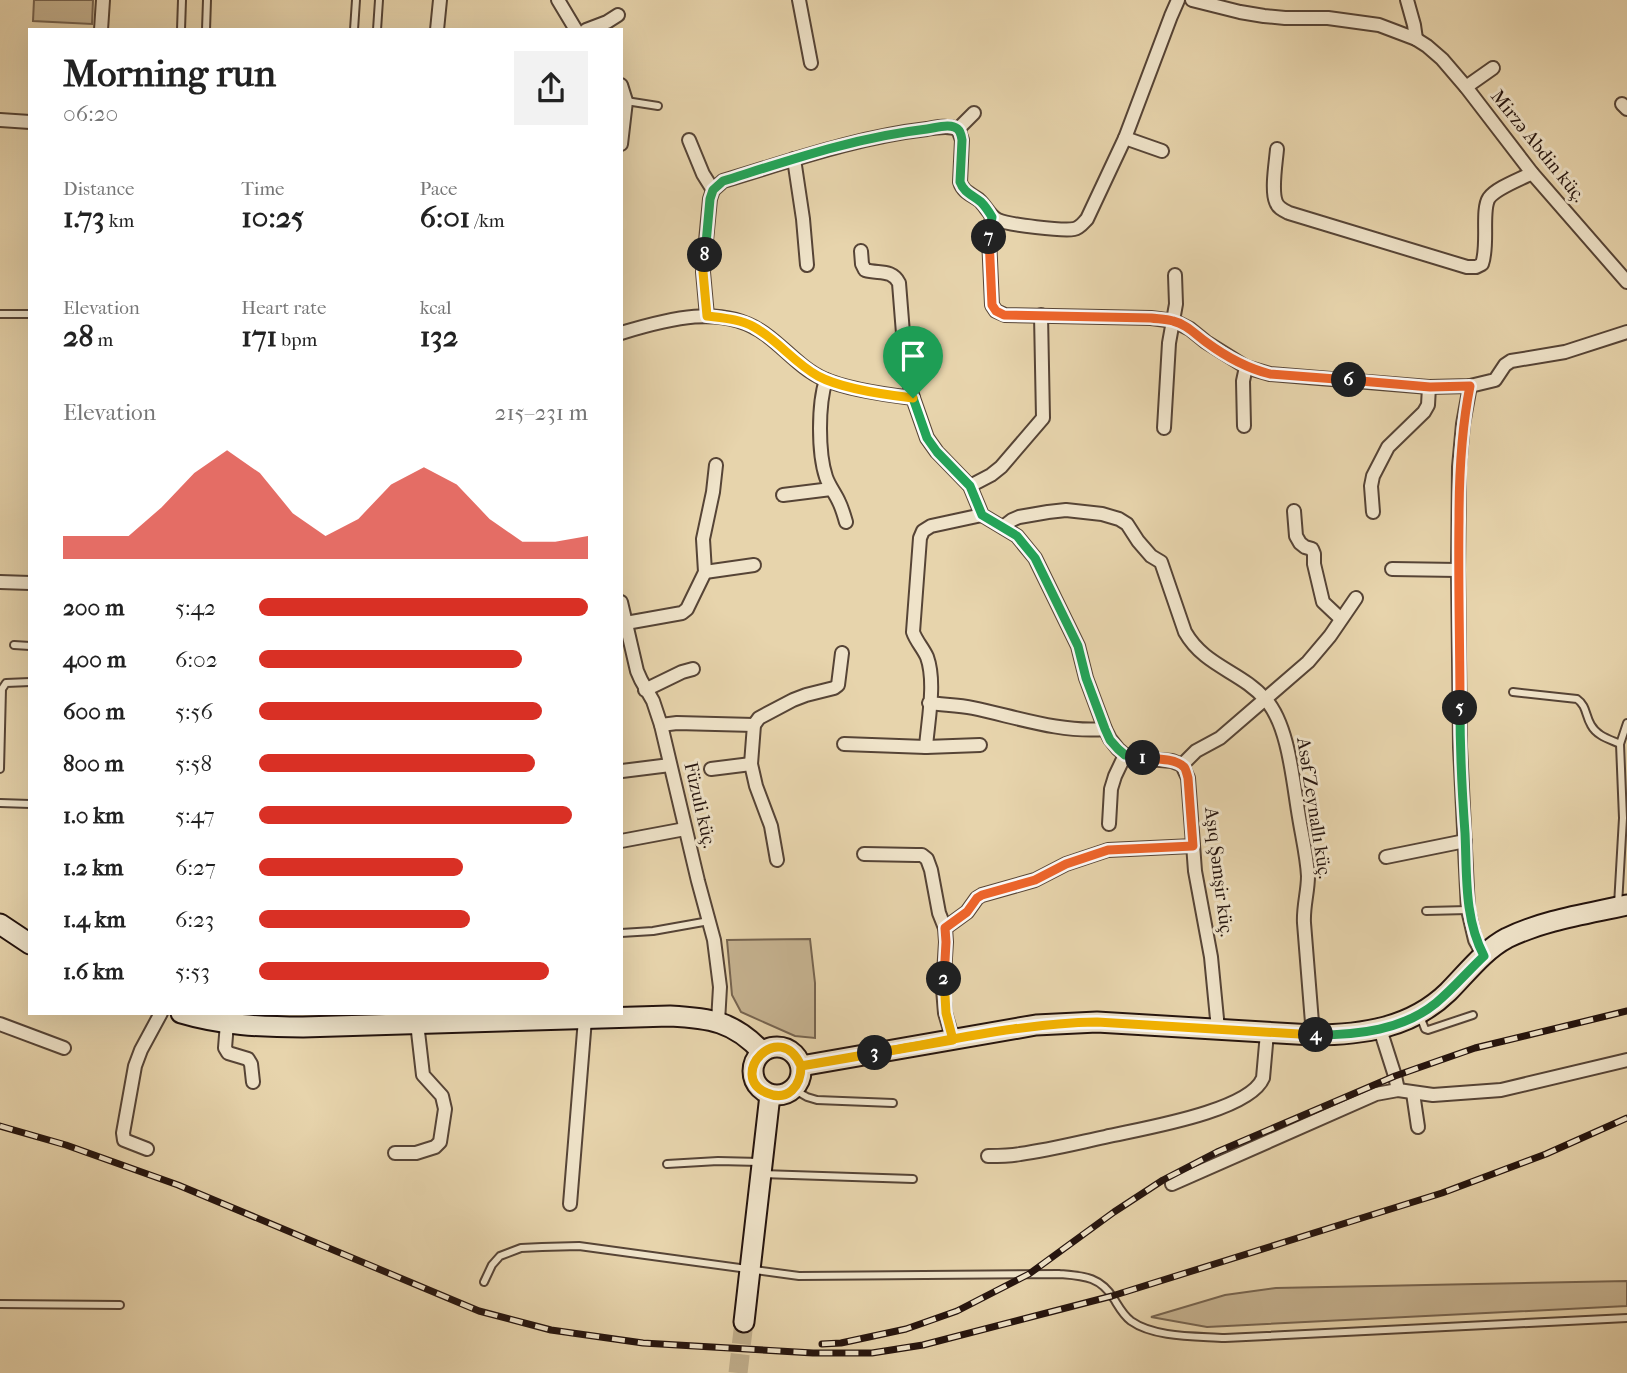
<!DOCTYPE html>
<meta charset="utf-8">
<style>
body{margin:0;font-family:"IM FELL French Canon",serif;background:#f2f2f2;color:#222;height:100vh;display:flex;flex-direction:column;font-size:26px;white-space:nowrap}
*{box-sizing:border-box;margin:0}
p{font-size:23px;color:#767676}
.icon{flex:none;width:38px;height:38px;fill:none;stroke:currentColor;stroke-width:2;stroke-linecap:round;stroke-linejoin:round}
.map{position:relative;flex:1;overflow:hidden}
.sheet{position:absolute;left:28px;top:28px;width:595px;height:987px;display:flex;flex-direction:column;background:#fff;border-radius:0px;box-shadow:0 7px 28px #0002}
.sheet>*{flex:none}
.pin{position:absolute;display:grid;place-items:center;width:60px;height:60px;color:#fff;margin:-72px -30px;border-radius:50% 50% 50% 0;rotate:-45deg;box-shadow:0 0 7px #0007}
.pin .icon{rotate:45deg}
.km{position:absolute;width:35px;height:35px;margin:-18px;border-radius:50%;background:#222;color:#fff;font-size:19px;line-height:35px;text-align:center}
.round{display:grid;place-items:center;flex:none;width:74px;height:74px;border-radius:0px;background:#f2f2f2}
.headline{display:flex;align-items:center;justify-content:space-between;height:119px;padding:0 35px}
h1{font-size:38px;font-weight:800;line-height:52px}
.metrics{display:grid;grid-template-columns:repeat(3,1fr);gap:10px;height:119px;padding:7px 35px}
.metrics div{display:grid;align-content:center}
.metrics b{font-size:30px;font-weight:800}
.metrics small{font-size:19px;font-weight:400}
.metrics p{font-size:19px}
.chart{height:196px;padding:14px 35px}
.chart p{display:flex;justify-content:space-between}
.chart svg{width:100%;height:126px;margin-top:7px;fill:#d93025;opacity:.7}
ul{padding:0 35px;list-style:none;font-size:23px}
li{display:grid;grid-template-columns:112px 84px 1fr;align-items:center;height:52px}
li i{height:18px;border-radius:9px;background:#d93025}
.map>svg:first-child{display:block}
</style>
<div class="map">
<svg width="1627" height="1373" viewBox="0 0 1627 1373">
<rect width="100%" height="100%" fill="#e7d4ac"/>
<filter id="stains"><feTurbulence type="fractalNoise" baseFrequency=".00286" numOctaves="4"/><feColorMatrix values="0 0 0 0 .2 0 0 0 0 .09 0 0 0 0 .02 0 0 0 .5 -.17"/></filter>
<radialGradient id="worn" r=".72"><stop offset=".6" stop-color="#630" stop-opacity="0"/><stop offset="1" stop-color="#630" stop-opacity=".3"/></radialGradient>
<g fill="#c6b391" stroke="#766450" stroke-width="2">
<polygon points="34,0 93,0 92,24 33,21"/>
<polygon points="810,939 815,983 815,1038 795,1036 741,1012 732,995 727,940"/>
<polygon points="1627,1281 1627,1306 1207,1327 1151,1317 1225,1295 1276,1288"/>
</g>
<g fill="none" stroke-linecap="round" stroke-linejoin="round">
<polyline stroke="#c0ae8c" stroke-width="19" stroke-dasharray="19 10" stroke-linecap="butt" points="738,1373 744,1322"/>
<g stroke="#564436" stroke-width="10">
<g id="service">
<polyline points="181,30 182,0"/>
<polyline points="206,30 207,0"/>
<polyline points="354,30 356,0"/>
<polyline points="377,30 379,0"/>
<polyline points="626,101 658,106"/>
<polyline points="0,314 30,314"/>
<polyline points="14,645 30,646"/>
<path d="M1513,692L1577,699C1587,706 1585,715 1591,725C1597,736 1609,739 1620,744"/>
<polyline points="0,769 2,689 6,683 30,682"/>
<polyline points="0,803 30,804"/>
<polyline points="1618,905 1623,818 1620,744 1627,723"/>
<polyline points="1426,911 1468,910"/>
<polyline points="621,933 653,931 709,921"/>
<polyline points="1420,1016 1425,1029 1428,1030 1473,1015"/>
<polyline points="793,1089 807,1097 817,1100 893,1103"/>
<polyline points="667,1164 718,1161 760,1162"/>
<polyline points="762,1174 913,1179"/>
<path d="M484,1282L492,1265L500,1256L521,1248L542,1247L579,1246L799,1276L1059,1274C1083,1276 1100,1276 1114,1299C1119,1307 1123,1315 1131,1321C1155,1338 1197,1336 1225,1338L1627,1318"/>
<polyline points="0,1304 120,1305"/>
</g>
</g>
<g stroke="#564436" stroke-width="16">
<g id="minor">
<polyline points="558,0 576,30"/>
<polyline points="799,0 811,63"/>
<polyline points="1192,0 1240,12 1264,16 1285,18 1328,18 1379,25 1416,39 1427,46 1442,59 1466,87 1532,173 1627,282"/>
<polyline points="1407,0 1414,25 1416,39"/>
<polyline points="101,30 103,0"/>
<polyline points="437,30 440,0"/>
<polyline points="586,30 607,22 618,15"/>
<polyline points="621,85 626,101 621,144"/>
<polyline points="1466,87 1493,68"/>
<polyline points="1622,104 1627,109"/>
<polyline points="0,120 30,122"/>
<polyline points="958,129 974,113"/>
<polyline points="1125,138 1162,151"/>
<polyline points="689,140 703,174 713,190"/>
<path d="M1277,149C1276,162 1271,190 1276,202C1278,208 1283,210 1289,213L1467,267H1476L1482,264C1489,245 1481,210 1489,198C1496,188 1521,179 1532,173"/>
<polyline points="794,159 803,219 807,265"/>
<polyline points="992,217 989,238 992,305 996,311 1005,315 1151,318 1174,321 1190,329 1206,342 1246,367 1270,374 1429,387 1470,386 1495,380 1505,365 1511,361 1565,352 1627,332"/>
<path d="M861,251L862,264L865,270C879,274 892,269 899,283L906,371L913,398"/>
<path d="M707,316L703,272L710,199L713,190L723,181C790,161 857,137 927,129C937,127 948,125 958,129L962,140L960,182C963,192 971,194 979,200C986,206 989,216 998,220C1009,225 1063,231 1074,229C1080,228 1083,223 1087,219L1125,138L1171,16L1178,0"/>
<path d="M621,333C667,319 723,303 765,334C785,348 801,369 824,379C846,389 888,395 913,398L927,438L937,452L970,486L982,515L1017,536L1035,558L1078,646L1086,678L1105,729L1110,739L1118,749L1125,755L1136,758L1172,761L1182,765L1188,778L1195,871L1211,957L1218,1029"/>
<path d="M826,380C818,404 818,453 826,477C829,486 835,493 839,502C842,508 844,515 846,522"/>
<polyline points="1470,386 1463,424 1459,467 1458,570 1460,747 1468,910 1475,940 1484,956"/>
<polyline points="1244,426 1243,381 1246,367"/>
<polyline points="1164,428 1169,343 1176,304 1175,275"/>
<polyline points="970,486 991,475 1001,467 1043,418 1041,315"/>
<polyline points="783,495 831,489"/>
<polyline points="1294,511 1296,536 1300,543 1305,547 1312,549 1314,554 1314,564 1323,602 1341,619"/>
<polyline points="1373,512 1371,486 1373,476 1388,447 1424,412 1428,405 1429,387"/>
<path d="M1003,527L1012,520L1019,517L1048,512L1066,510L1102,514L1119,519L1127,524L1138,541L1151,556L1161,562L1185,632C1205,667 1241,671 1266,700C1289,726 1293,783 1299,817C1302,836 1307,856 1308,876C1308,892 1303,907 1304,923L1313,1035"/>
<polyline points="1392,569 1458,570"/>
<polyline points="705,572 754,565"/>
<polyline points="0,582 30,583"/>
<polyline points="621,602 637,671 641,680 653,701 661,725 698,881 714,940 720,987 718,1022"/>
<polyline points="626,623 682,613 687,609 705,572 703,539 713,492 716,465"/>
<polyline points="645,690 682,672 693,669"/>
<path d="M929,703C944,705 959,705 973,708C1016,717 1061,733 1105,729"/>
<polyline points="661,725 677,723 754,725"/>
<polyline points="844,744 926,747 980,745"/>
<path d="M926,747C928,720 936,682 927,657C923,648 916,641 913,632L920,538L923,531L931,526L982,515"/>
<polyline points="1182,765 1196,751 1220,738 1308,662 1330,636 1356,598"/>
<polyline points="711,769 751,764"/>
<polyline points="622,771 670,765"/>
<polyline points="1109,824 1111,789 1115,776 1125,755"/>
<polyline points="621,841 685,829"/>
<polyline points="864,854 916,855 922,855 927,859 931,870 939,913 945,928 946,942 943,989 945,1013 953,1040"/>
<polyline points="1386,857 1465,841"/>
<polyline points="777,860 771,826 756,786 751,764 754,725 759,718 793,700 806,695 834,688 838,685 842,653"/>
<polyline points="945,928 967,912 977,898 982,895 1035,880 1066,864 1108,850 1193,846"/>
<polyline points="227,1023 225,1048 228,1053 248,1059 251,1064 253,1082"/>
<polyline points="0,1024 64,1048"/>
<polyline points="1380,1029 1395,1076 1398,1090"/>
<polyline points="1413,1093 1418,1127"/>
<polyline points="147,1149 124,1140 123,1133 135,1066 141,1050 161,1013"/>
<polyline points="395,1153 416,1153 435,1147 440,1142 445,1109 442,1096 423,1075 417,1023"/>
<path d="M988,1156C999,1156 1010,1156 1020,1154C1049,1150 1077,1143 1105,1137C1139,1129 1249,1112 1263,1078L1267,1033"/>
<polyline points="1172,1184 1376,1094 1398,1090 1433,1095 1501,1090 1627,1060"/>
<polyline points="570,1204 585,1019"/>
</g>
</g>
<g stroke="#25140e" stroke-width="23">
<g id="secondary">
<polyline points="0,924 30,944"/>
<path d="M181,1013C221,1025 261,1027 303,1027L670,1016C709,1018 734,1021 762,1052"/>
<circle cx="777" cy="1071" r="24"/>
<path d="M801,1066L1036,1025L1097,1022L1313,1035C1362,1035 1411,1028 1448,992C1466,974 1484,950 1507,938C1544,920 1587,914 1627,905"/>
<polyline points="744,1322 770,1095"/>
</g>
</g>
<use href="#service" stroke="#efe3c9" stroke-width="6"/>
<use href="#minor" stroke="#efe3c9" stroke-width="12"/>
<use href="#secondary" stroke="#efe3c9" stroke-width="19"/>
<g stroke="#25140e" stroke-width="7">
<g id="rail">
<polyline points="0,1126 66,1145 178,1185 479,1311 551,1330 643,1343 813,1353 872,1353 923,1345 1112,1296 1442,1193 1546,1154 1627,1118"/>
<polyline points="822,1344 841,1343 906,1329 957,1311 1029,1274 1114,1212 1163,1180 1217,1152 1395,1076 1475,1048 1627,1011"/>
</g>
</g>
<use href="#rail" stroke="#efe3c9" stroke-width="4.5" stroke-dasharray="13" stroke-linecap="butt"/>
</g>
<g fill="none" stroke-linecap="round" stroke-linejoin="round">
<g stroke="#fff" stroke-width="14">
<polyline id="split-1" points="913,398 927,438 937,452 970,486 982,515 1017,536 1035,558 1078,646 1086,678 1105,729 1110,740 1118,749 1125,755 1143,758"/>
</g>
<g stroke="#fff" stroke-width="14">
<path id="split-2" d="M944,979L946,942L945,928L967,912L977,898L982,895L1035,880L1066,864L1108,850L1193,846L1188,778C1187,775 1186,769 1184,767C1175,758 1154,759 1143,758"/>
</g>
<g stroke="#fff" stroke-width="14">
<path id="split-3" d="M875,1053L801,1066C780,1017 726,1076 767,1093C788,1102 801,1086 801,1066L953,1040L946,1013L944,979"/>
</g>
<g stroke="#fff" stroke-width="14">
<path id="split-4" d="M875,1053C948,1041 1022,1023 1097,1022L1316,1035"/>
</g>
<g stroke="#fff" stroke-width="14">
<path id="split-5" d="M1316,1035C1358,1035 1403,1030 1436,1003C1453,989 1468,971 1484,956C1464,918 1467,875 1465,833C1462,792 1460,750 1460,708"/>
</g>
<g stroke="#fff" stroke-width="14">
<path id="split-6" d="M1349,380L1430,387L1470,386C1461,431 1459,475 1459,520C1458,583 1460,645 1460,708"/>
</g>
<g stroke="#fff" stroke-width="14">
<path id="split-7" d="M989,237L992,305L996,311L1004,315L1151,318C1158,319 1166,319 1173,321C1186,324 1195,334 1206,342C1225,356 1246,368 1270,374L1349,380"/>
</g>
<g stroke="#fff" stroke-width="14">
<path id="split-8" d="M705,255L710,199L713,190L723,181C790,160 857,137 927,129C935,128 946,124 954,127C960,129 961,134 962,140L960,182C964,193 973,195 981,202C985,206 989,212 992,217L989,237"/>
</g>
<g stroke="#fff" stroke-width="14">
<path id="split-9" d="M705,255L703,272L707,316C723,318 740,319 754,327C778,340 794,363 818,376C840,388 887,395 913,398"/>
</g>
<use href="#split-1" stroke="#22a559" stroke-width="9"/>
<use href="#split-2" stroke="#f0652b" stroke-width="9"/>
<use href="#split-3" stroke="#f5b400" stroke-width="9"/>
<use href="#split-4" stroke="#f5b400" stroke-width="9"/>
<use href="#split-5" stroke="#22a559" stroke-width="9"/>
<use href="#split-6" stroke="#f0652b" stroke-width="9"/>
<use href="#split-7" stroke="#f0652b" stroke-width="9"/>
<use href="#split-8" stroke="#22a559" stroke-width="9"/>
<use href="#split-9" stroke="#f5b400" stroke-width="9"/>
</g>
<g text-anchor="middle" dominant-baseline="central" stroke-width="6" stroke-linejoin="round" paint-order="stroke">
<g font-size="19" fill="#25140e" stroke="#efe3c9">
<text transform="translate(1538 146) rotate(51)">Mirzə Abdin küç.</text>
<text transform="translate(700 805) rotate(77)">Füzuli küç.</text>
<text transform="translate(1314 808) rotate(81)">Asəf Zeynallı küç.</text>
<text transform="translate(1219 872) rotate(83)">Aşıq Şəmşir küç.</text>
</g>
</g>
<rect width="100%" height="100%" filter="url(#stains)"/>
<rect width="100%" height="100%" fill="url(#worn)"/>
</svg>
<div class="pin" style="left:913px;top:398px;background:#1e9e55"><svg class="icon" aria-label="arrive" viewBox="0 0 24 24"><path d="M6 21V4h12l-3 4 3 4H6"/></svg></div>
<b class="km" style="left:1143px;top:758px">1</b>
<b class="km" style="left:944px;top:979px">2</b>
<b class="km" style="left:875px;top:1053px">3</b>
<b class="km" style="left:1316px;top:1035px">4</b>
<b class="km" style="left:1460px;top:708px">5</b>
<b class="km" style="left:1349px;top:380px">6</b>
<b class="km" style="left:989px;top:237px">7</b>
<b class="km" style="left:705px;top:255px">8</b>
<section class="sheet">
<div class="headline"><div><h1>Morning run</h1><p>06:20</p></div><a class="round"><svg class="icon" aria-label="share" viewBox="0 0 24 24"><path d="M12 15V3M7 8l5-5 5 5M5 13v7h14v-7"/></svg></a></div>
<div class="metrics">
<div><p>Distance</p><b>1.73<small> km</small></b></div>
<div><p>Time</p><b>10:25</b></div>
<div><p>Pace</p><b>6:01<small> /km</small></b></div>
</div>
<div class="metrics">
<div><p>Elevation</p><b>28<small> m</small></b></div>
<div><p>Heart rate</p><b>171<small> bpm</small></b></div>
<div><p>kcal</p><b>132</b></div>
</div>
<div class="chart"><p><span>Elevation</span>215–231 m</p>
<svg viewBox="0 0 160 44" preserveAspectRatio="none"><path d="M0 44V36L10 36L20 36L30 26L40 14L50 6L60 14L70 28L80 36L90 30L100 18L110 12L120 18L130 30L140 38L150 38L160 36V44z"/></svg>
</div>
<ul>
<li><b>200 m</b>5:42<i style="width:100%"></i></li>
<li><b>400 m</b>6:02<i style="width:80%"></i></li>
<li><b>600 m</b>5:56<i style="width:86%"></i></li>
<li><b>800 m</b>5:58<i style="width:84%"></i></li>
<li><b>1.0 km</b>5:47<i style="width:95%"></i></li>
<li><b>1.2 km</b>6:27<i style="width:62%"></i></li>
<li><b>1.4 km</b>6:23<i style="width:64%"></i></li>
<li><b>1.6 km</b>5:53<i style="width:88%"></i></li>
</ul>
</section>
</div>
